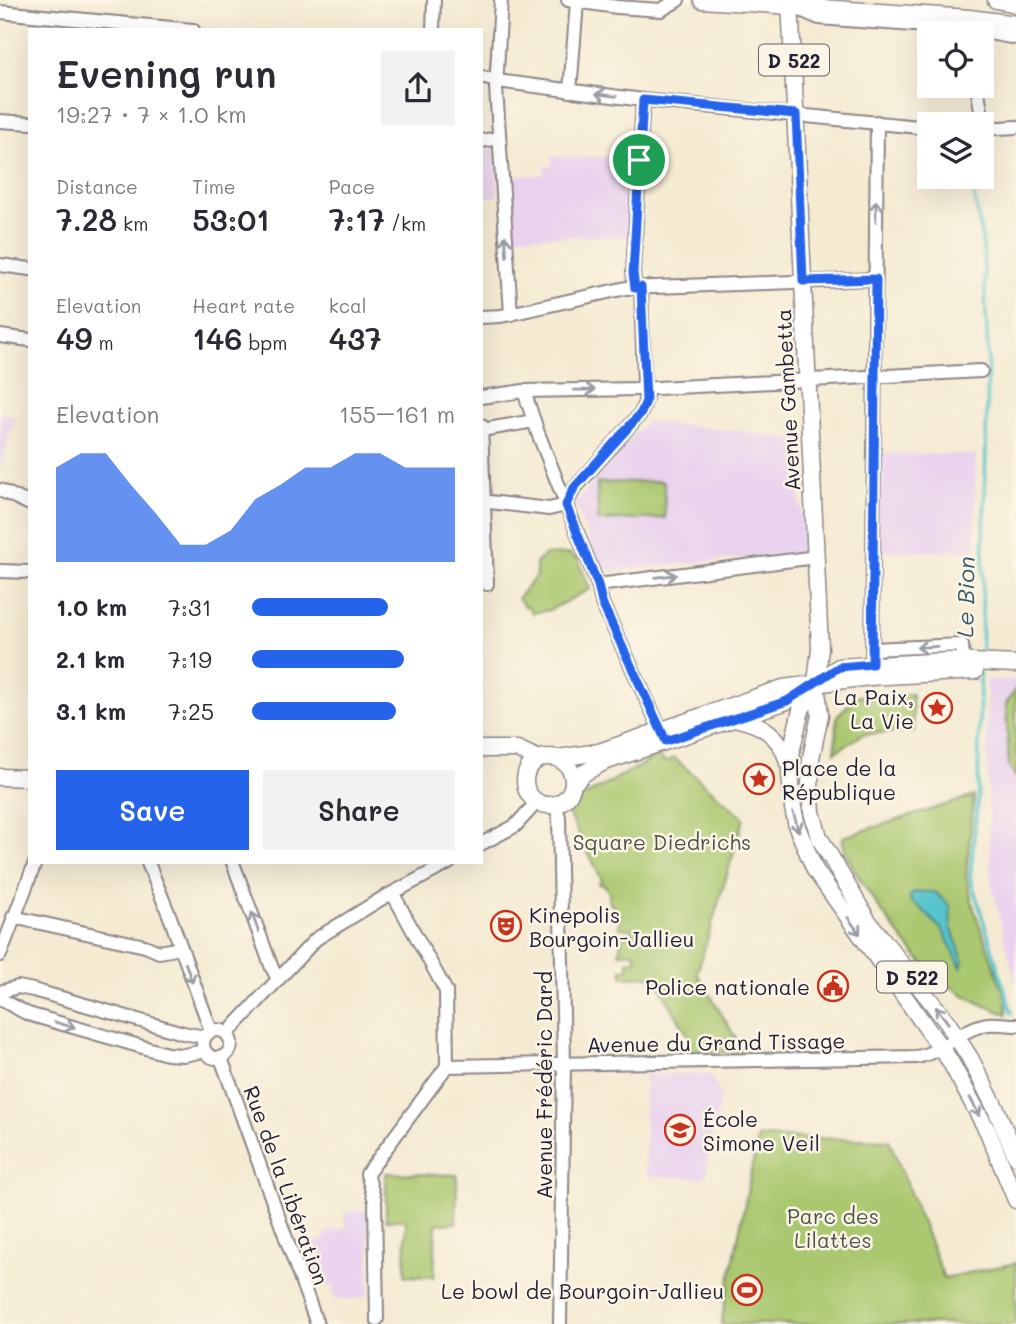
<!DOCTYPE html>
<meta charset="utf-8">
<style>
body{margin:0;font-family:Mali,sans-serif;background:#f2f2f3;color:#2b2b33;height:100vh;display:flex;flex-direction:column;font-size:26px;white-space:nowrap}
*{box-sizing:border-box;margin:0}
p{font-size:23px;color:#7c7c81}
.icon{flex:none;width:38px;height:38px;fill:none;stroke:currentColor;stroke-width:2;stroke-linecap:round;stroke-linejoin:round}
.map{position:relative;flex:1;overflow:hidden}
.side{position:absolute;left:28px;top:28px;width:455px;height:836px;display:flex;flex-direction:column;background:#fff;border-radius:0px;box-shadow:0 7px 28px #0002}
.side>*{flex:none}
.controls{position:absolute;left:917px;top:21px;display:grid;gap:14px}
.controls a{display:grid;place-items:center;width:77px;height:77px;border-radius:0px;background:#fff;box-shadow:0 7px 28px #0002;font-size:35px}
.pin{position:absolute;display:grid;place-items:center;width:60px;height:60px;color:#fff;margin:-30px;border:4px solid #fff;border-radius:50%;box-shadow:0 2px 7px #0007}
.round{display:grid;place-items:center;flex:none;width:74px;height:74px;border-radius:0px;background:#f2f2f3}
.head{display:flex;align-items:center;justify-content:space-between;height:119px;padding:0 28px}
h1{font-size:38px;font-weight:600;line-height:52px}
.metrics{display:grid;grid-template-columns:repeat(3,1fr);gap:10px;height:119px;padding:7px 28px}
.metrics div{display:grid;align-content:center}
.metrics b{font-size:30px;font-weight:600}
.metrics small{font-size:19px;font-weight:400}
.metrics p{font-size:19px}
.chart{height:196px;padding:14px 28px}
.chart p{display:flex;justify-content:space-between}
.chart svg{width:100%;height:126px;margin-top:7px;fill:#2563eb;opacity:.7}
.button{display:flex;gap:14px;margin-top:auto;padding:14px 28px}
.button a{flex:1;height:80px;border-radius:0px;background:#2563eb;color:#fff;font-size:28px;font-weight:600;line-height:80px;text-align:center}
.button a+a{background:#f2f2f3;color:#2b2b33}
ul{padding:0 28px;list-style:none;font-size:23px}
li{display:grid;grid-template-columns:112px 84px 1fr;align-items:center;height:52px}
li i{height:18px;border-radius:9px;background:#2563eb}
.map>svg:first-child{display:block}
</style>
<div class="map">
<svg width="1016" height="1324" viewBox="0 0 1016 1324">
<rect width="100%" height="100%" fill="#fcf5e5"/>
<filter id="ink" filterUnits="userSpaceOnUse"><feTurbulence type="fractalNoise" baseFrequency=".0143" numOctaves="2"/><feDisplacementMap in="SourceGraphic" scale="14" xChannelSelector="R" yChannelSelector="G"/><feConvolveMatrix kernelMatrix="1 2 1 2 8 2 1 2 1" color-interpolation-filters="sRGB"/></filter>
<filter id="wash" filterUnits="userSpaceOnUse"><feTurbulence type="fractalNoise" baseFrequency=".00686" numOctaves="4" result="noise"/><feDisplacementMap in="SourceGraphic" scale="28" xChannelSelector="R" yChannelSelector="G"/><feGaussianBlur stdDeviation="1.57" result="paint"/><feColorMatrix in="noise" values="0 0 0 0 0 0 0 0 0 0 0 0 0 0 0 0 0 1.4 0 .05"/><feComposite in="paint" operator="in"/></filter>
<g filter="url(#wash)">
<rect width="100%" height="100%" fill="#f5ebd3"/>
<g fill="#e9d2ee">
<polygon points="496,144 498,196 481,198 481,146"/>
<polygon points="552,156 633,158 628,237 513,236 508,175 544,175 544,166 552,166"/>
<polygon points="0,413 15,417 0,470"/>
<polygon points="646,421 763,434 797,441 804,552 602,572 575,504"/>
<polygon points="878,453 976,455 975,551 876,551"/>
<polygon points="1016,679 1016,985 991,882 986,723 987,681"/>
<polygon points="709,1073 721,1095 705,1178 646,1176 644,1075"/>
<polygon points="368,1210 370,1224 369,1295 346,1301 344,1297 336,1300 330,1284 316,1289 300,1247 325,1239 324,1234 327,1233 327,1231 345,1228 344,1211"/>
</g>
<g fill="#aac86f" stroke="#667555" stroke-width="2">
<polygon points="664,481 665,518 598,521 597,483"/>
<polygon points="571,554 572,558 577,557 590,589 550,610 532,613 529,607 524,606 518,598 536,576 536,564 544,555"/>
<polygon points="1016,688 1016,778 1009,767 1006,704"/>
<polygon points="912,694 914,731 863,734 835,752 837,716 857,696"/>
<polygon points="659,755 663,761 667,762 674,758 744,818 697,973 744,1052 691,1053 690,1039 654,976 622,977 622,969 628,969 628,961 636,960 635,952 619,953 622,936 632,936 632,929 619,928 619,912 613,912 613,904 609,904 609,893 605,885 599,884 602,880 565,807"/>
<path d="M974,796L966,876L974,909L1006,999L1007,1014C982,1006 956,992 935,975C915,960 838,859 843,837Z"/>
<polygon points="758,1137 889,1140 944,1278 1016,1263 1016,1324 721,1324"/>
<polygon points="386,1173 457,1175 456,1223 436,1224 434,1277 405,1276 406,1220 386,1220"/>
</g>
<polygon fill="#57c5cb" stroke="#3c7483" stroke-width="2" points="915,892 935,892 950,906 951,927 963,960 961,967 943,931 921,908 911,902 910,896"/>
<g fill="none" stroke-linecap="round" stroke-linejoin="round">
<g stroke="#57c5cb" stroke-width="3.5">
<polyline points="971,177 983,245 988,357 981,656"/>
<polyline points="980,675 978,795 970,877 1012,1013"/>
</g>
</g>
</g>
<g filter="url(#ink)">
<g fill="none" stroke-linecap="round" stroke-linejoin="round">
<g stroke="#8c8687" stroke-width="16">
<g id="minor">
<polyline points="501,0 496,88 511,314"/>
<polyline points="568,0 617,7 661,10 678,0"/>
<polyline points="798,9 819,18 968,29 1016,38"/>
<polyline points="0,12 193,30"/>
<polyline points="433,30 434,0"/>
<polyline points="481,77 497,81 643,100 929,128"/>
<polyline points="977,86 984,129"/>
<polyline points="570,91 577,2"/>
<polyline points="0,121 30,123"/>
<polyline points="982,129 1016,127"/>
<polyline points="481,141 499,138"/>
<polyline points="0,265 30,269"/>
<polyline points="635,288 633,273 643,100"/>
<polyline points="481,317 501,316 626,288 876,279"/>
<polyline points="0,336 30,340"/>
<polyline points="524,391 538,433 598,585 602,603 664,737"/>
<polyline points="481,397 524,391 639,389 981,371"/>
<polyline points="481,425 487,584"/>
<polyline points="482,430 534,421"/>
<polyline points="0,490 30,504"/>
<path d="M481,501L549,509L566,505L574,489L641,413C646,401 648,393 644,381L641,287"/>
<polyline points="0,571 30,572"/>
<polyline points="598,585 816,557"/>
<polyline points="872,649 962,645 963,658 968,663"/>
<polyline points="872,664 877,122"/>
<polyline points="555,804 559,817 564,1064 560,1324"/>
<polyline points="481,844 515,826 537,802"/>
<polyline points="148,863 170,917 211,1031"/>
<polyline points="233,863 272,968 278,979"/>
<polyline points="13,917 145,946 159,952 181,948"/>
<polyline points="0,955 35,863"/>
<polyline points="3,991 18,987 33,990 183,1033 205,1037"/>
<polyline points="2,1000 28,1014 167,1054 184,1055 204,1051"/>
<circle cx="217" cy="1044" r="14"/>
<polyline points="227,1034 316,939 381,899 449,863"/>
<polyline points="221,1058 317,1324"/>
<path d="M447,1066L916,1057C942,1053 961,1028 988,1024C997,1023 1007,1025 1016,1025"/>
<polyline points="377,1319 375,1201 367,1174 447,1066 446,991 393,894"/>
</g>
</g>
<g stroke="#8c8687" stroke-width="19">
<g id="major">
<polyline points="702,0 969,18 1016,24"/>
<polyline points="790,0 820,649 816,683 820,715 811,758 810,785 812,812 819,837 868,921 947,1022 970,1058 995,1107 1016,1156"/>
<polyline points="996,0 1016,4"/>
<polyline points="816,683 801,710 792,748 790,772 793,808 797,827 815,870 950,1061 988,1132 1016,1200"/>
<path d="M738,719C762,724 782,737 788,763"/>
<polyline points="481,749 517,749 539,759"/>
<circle cx="549" cy="781" r="24"/>
<polyline points="558,758 599,752 783,688 869,677 975,671"/>
<polyline points="0,777 30,778"/>
<polyline points="573,784 584,773 604,762 787,701 839,667 950,661 1016,664"/>
</g>
</g>
<use href="#minor" stroke="#fff" stroke-width="12"/>
<use href="#major" stroke="#fff" stroke-width="16"/>
</g>
<defs><path id="oneway-shaft" d="M-6 0H5M1.5-3L5.5 0L1.5 3" fill="none" stroke-width="1.6" stroke-linecap="round" stroke-linejoin="round" transform="scale(1.75)"/></defs>
<g stroke="#9c9ca7">
<use href="#oneway-shaft" transform="translate(606 95) rotate(-173)"/>
<use href="#oneway-shaft" transform="translate(876 211) rotate(-89)"/>
<use href="#oneway-shaft" transform="translate(506 246) rotate(-94)"/>
<use href="#oneway-shaft" transform="translate(585 390) rotate(-1)"/>
<use href="#oneway-shaft" transform="translate(666 576) rotate(-7)"/>
<use href="#oneway-shaft" transform="translate(927 647) rotate(177)"/>
<use href="#oneway-shaft" transform="translate(796 822) rotate(73)"/>
<use href="#oneway-shaft" transform="translate(255 922) rotate(-110)"/>
<use href="#oneway-shaft" transform="translate(854 926) rotate(54)"/>
<use href="#oneway-shaft" transform="translate(189 973) rotate(70)"/>
<use href="#oneway-shaft" transform="translate(942 1015) rotate(-127)"/>
<use href="#oneway-shaft" transform="translate(65 1025) rotate(16)"/>
<use href="#oneway-shaft" transform="translate(975 1107) rotate(62)"/>
</g>
</g>
<g fill="none" stroke-linecap="round" stroke-linejoin="round" filter="url(#ink)">
<g stroke="#fff" stroke-width="14">
<polygon id="route" points="643,100 796,114 803,281 876,279 872,664 839,667 787,701 666,741 602,603 598,585 566,505 574,488 641,413 646,401 641,287 635,288 633,273"/>
</g>
<use href="#route" stroke="#2563eb" stroke-width="9"/>
</g>
<defs>
<g id="sight-ring" transform="scale(1.575)"><circle r="9.5" fill="#fcf5e5" stroke="#c8321e" stroke-width="1.5"/><path d="M0-6L1.8-2.2L6-1.7L2.9 1.2L3.7 5.4L0 3.3L-3.7 5.4L-2.9 1.2L-6-1.7L-1.8-2.2Z" fill="#c8321e"/></g>
<g id="theatre-ring" transform="scale(1.575)"><circle r="9.5" fill="#fcf5e5" stroke="#c8321e" stroke-width="1.5"/><path d="M-5-5.5Q0-4 5-5.5V0Q5 5 0 6Q-5 5-5 0ZM-3.3-2.5H-1v1.5H-3.3ZM1-2.5H3.3v1.5H1ZM-2.8 1Q0 5.5 2.8 1Z" fill="#c8321e"/></g>
<g id="civic-ring" transform="scale(1.575)"><circle r="9.5" fill="#fcf5e5" stroke="#c8321e" stroke-width="1.5"/><path d="M-.6-6.5H3V-4.5H.6V-3L4-1V1h2V6H-6V1h2V-1L-.6-3ZM-1.2 2.5V6h2.4V2.5Z" fill="#c8321e"/></g>
<g id="school-ring" transform="scale(1.575)"><circle r="9.5" fill="#fcf5e5" stroke="#c8321e" stroke-width="1.5"/><path d="M0-5L7-2L0 1L-7-2ZM-4 1L0 2.5L4 1V4Q0 6-4 4Z" fill="#c8321e"/></g>
<g id="stadium-ring" transform="scale(1.575)"><circle r="9.5" fill="#fcf5e5" stroke="#c8321e" stroke-width="1.5"/><path d="M0-5a6.5 5 0 1 0 0 10a6.5 5 0 1 0 0-10ZM-3.5-1.8h7v3.6h-7Z" fill="#c8321e"/></g>
</defs>
<g fill-rule="evenodd">
<use href="#sight-ring" x="937" y="708"/>
<use href="#sight-ring" x="759" y="779"/>
<use href="#theatre-ring" x="506" y="926"/>
<use href="#civic-ring" x="833" y="986"/>
<use href="#school-ring" x="680" y="1130"/>
<use href="#stadium-ring" x="747" y="1290"/>
</g>
<g text-anchor="middle" dominant-baseline="central" stroke-width="5" stroke-linejoin="round" paint-order="stroke">
<g fill="#fcf5e5" stroke="#63616e" stroke-width="2">
<rect x="759" y="44.5" width="70" height="31" rx="5"/>
<rect x="877" y="961.5" width="70" height="31" rx="5"/>
</g>
<g font-size="19" font-weight="bold" fill="#22223b">
<text x="794" y="60">D 522</text>
<text x="912" y="977">D 522</text>
</g>
<g font-size="21" fill="#22223b" stroke="#fcf5e5">
<text transform="translate(787 400) rotate(-93)">Avenue Gambetta</text>
<text transform="translate(716 1042) rotate(-1)">Avenue du Grand Tissage</text>
<text transform="translate(543 1085) rotate(-90)">Avenue Frédéric Dard</text>
<text transform="translate(287 1185) rotate(70)">Rue de la Libération</text>
</g>
<g font-size="21" fill="#22223b" stroke="#fcf5e5" text-anchor="end">
<text x="914" y="696">La Paix,<tspan x="914" dy="24">La Vie</tspan></text>
<text x="782" y="767" text-anchor="start">Place de la<tspan x="782" dy="24">République</tspan></text>
<text x="529" y="914" text-anchor="start">Kinepolis<tspan x="529" dy="24">Bourgoin-Jallieu</tspan></text>
<text x="810" y="986">Police nationale</text>
<text x="703" y="1118" text-anchor="start">École<tspan x="703" dy="24">Simone Veil</tspan></text>
<text x="724" y="1290">Le bowl de Bourgoin-Jallieu</text>
</g>
<g font-size="21" fill="#4b544b" stroke="#fcf5e5">
<text x="662" y="841">Square Diedrichs</text>
<text x="833" y="1215">Parc des<tspan x="833" dy="24">Lilattes</tspan></text>
</g>
<g font-size="23" font-style="italic" fill="#355b6d" stroke="#fcf5e5">
<text transform="translate(965 597) rotate(-89)">Le Bion</text>
</g>
</g>
</svg>
<div class="controls">
<a><svg class="icon" aria-label="locate" viewBox="0 0 24 24"><circle cx="12" cy="12" r="6"/><path d="M12 2v4M12 18v4M2 12h4M18 12h4"/></svg></a>
<a><svg class="icon" aria-label="layers" viewBox="0 0 24 24"><path d="M12 4l9 5-9 5-9-5zM3 14l9 5 9-5"/></svg></a>
</div>
<div class="pin" style="left:639px;top:160px;background:#1e9e55"><svg class="icon" aria-label="arrive" viewBox="0 0 24 24"><path d="M6 21V4h12l-3 4 3 4H6"/></svg></div>
<section class="side">
<div class="head"><div><h1>Evening run</h1><p>19:27 · 7 × 1.0 km</p></div><a class="round"><svg class="icon" aria-label="share" viewBox="0 0 24 24"><path d="M12 15V3M7 8l5-5 5 5M5 13v7h14v-7"/></svg></a></div>
<div class="metrics">
<div><p>Distance</p><b>7.28<small> km</small></b></div>
<div><p>Time</p><b>53:01</b></div>
<div><p>Pace</p><b>7:17<small> /km</small></b></div>
</div>
<div class="metrics">
<div><p>Elevation</p><b>49<small> m</small></b></div>
<div><p>Heart rate</p><b>146<small> bpm</small></b></div>
<div><p>kcal</p><b>437</b></div>
</div>
<div class="chart"><p><span>Elevation</span>155–161 m</p>
<svg viewBox="0 0 160 44" preserveAspectRatio="none"><path d="M0 44V11L10 6L20 6L30 17L40 27L50 38L60 38L70 33L80 22L90 17L100 11L110 11L120 6L130 6L140 11L150 11L160 11V44z"/></svg>
</div>
<ul>
<li><b>1.0 km</b>7:31<i style="width:67%"></i></li>
<li><b>2.1 km</b>7:19<i style="width:75%"></i></li>
<li><b>3.1 km</b>7:25<i style="width:71%"></i></li>
</ul>
<div class="button"><a>Save</a><a>Share</a></div>
</section>
</div>
